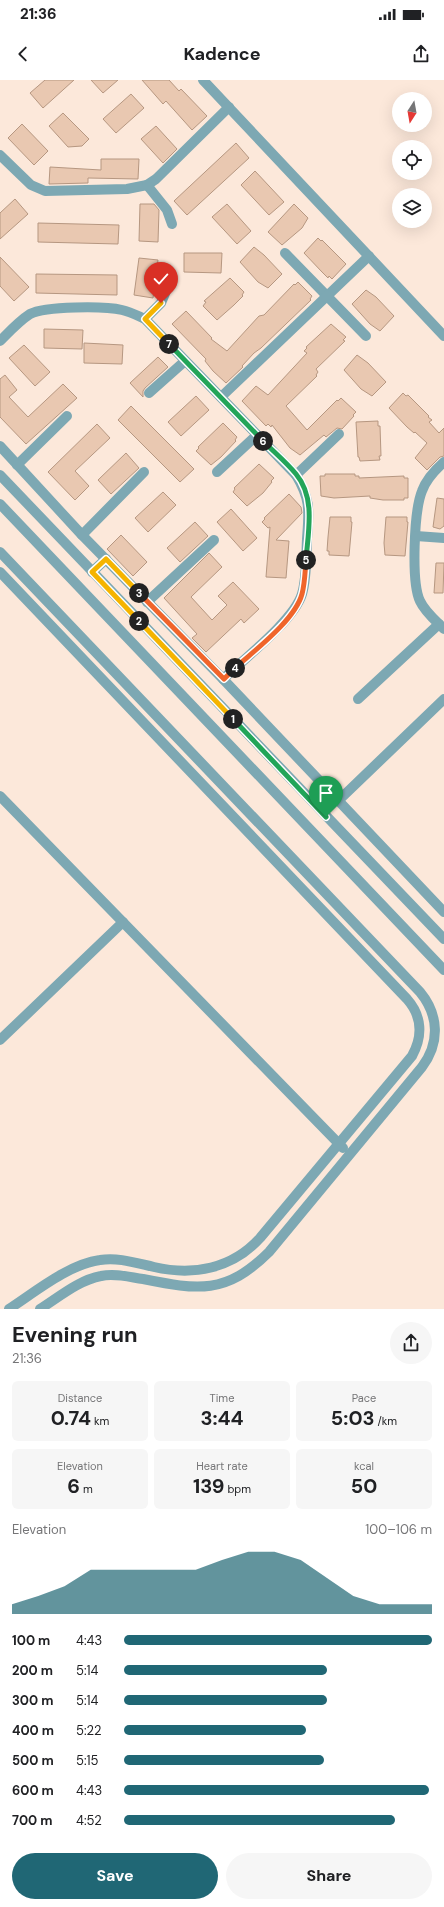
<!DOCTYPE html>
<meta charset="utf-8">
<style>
body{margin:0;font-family:"DM Sans",sans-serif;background:#f6f6f6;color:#202124;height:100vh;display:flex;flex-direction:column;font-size:15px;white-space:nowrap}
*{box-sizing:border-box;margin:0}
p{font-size:13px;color:#757577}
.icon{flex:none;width:22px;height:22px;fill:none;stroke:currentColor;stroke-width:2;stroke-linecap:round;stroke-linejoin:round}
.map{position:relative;height:1229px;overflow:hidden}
.side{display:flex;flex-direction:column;background:#fff;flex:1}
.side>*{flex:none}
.needle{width:26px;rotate:191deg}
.fabs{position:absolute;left:392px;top:12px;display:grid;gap:8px}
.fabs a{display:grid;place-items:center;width:40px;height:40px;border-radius:50%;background:#fff;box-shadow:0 4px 16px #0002;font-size:20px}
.pin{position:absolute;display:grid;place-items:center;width:34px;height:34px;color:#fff;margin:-41px -17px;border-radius:50% 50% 50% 0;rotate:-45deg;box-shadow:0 0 4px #0007}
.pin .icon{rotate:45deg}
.km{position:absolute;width:20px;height:20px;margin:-10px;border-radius:50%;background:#222;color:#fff;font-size:11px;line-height:20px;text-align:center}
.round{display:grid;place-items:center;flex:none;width:42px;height:42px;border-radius:21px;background:#f6f6f6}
.headline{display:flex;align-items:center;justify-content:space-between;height:68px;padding:0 12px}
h1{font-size:22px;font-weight:700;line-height:30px}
.figures{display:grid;grid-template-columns:repeat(3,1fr);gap:6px;height:68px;padding:4px 12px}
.figures div{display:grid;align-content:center;border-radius:6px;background:#f6f6f6;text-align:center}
.figures b{font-size:20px;font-weight:700}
.figures small{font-size:11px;font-weight:400}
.figures p{font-size:11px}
.chart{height:112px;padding:8px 12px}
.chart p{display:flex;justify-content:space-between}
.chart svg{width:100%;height:72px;margin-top:4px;fill:#206775;opacity:.7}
.cta{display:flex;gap:8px;margin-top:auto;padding:8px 12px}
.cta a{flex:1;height:46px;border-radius:24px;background:#206775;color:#fff;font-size:16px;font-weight:700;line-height:46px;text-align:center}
.cta a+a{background:#f6f6f6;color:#202124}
ul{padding:0 12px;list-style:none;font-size:13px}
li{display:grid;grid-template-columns:64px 48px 1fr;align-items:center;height:30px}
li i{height:10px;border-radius:5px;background:#206775}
.status{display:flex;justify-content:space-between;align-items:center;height:28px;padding:0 20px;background:#fff;direction:ltr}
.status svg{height:11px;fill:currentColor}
header{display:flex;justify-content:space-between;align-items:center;height:52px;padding:0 12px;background:#fff;font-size:18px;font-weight:700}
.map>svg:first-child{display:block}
</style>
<div class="status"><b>21:36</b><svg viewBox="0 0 49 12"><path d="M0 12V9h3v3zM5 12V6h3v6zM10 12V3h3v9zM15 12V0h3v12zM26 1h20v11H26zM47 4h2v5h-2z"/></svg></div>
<header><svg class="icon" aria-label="back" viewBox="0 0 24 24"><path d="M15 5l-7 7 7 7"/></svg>Kadence<svg class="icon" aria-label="share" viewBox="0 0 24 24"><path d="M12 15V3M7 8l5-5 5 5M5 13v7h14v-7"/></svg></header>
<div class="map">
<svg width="444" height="1229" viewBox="0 0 444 1229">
<rect width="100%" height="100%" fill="#fce8da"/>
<g fill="#e9c8b1" stroke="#b69781">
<polygon points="45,0 74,0 43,28 30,13"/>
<polygon points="91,0 118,0 103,13"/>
<polygon points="142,0 169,0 179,11 181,9 207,36 192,50 166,21 163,24"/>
<polygon points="131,14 144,28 116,53 103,39"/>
<polygon points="63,33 89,59 82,66 68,67 49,46"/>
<polygon points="22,44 48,71 34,85 8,58"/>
<polygon points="156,46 177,69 163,83 141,59"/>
<polygon points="236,63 249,78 187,135 174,121"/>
<polygon points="101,79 139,79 138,99 88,98 88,103 49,104 50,87 101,90"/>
<polygon points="255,91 284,122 269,135 241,105"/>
<polygon points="15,119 28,134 0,159 0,133"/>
<polygon points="140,124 154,124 159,130 158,162 139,161"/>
<polygon points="227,124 251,151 237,164 212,137"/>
<polygon points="294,124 308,138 302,148 282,165 268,152"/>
<polygon points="38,143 119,145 118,164 38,162"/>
<polygon points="318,158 321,161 322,160 346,184 332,199 329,196 328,198 322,192 304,173"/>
<polygon points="254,167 264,175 282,194 268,208 258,202 240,182"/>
<polygon points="184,173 222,173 221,193 184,192"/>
<polygon points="0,177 29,207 14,221 0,206"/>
<polygon points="139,178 158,180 153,218 134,215"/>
<polygon points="36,194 117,195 117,215 36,213"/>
<polygon points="230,198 244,212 242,215 243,216 234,225 217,240 203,226 206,222 204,221"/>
<polygon points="298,202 312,216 310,219 311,220 261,268 254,273 242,286 243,287 226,303 213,291 205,281 206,279 172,244 186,231 212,258 211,259 227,271 259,236 264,235 294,204 295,205"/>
<polygon points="366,210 376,217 394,236 380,251 370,244 352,224"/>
<polygon points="331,244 346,257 343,260 345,261 316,289 318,292 316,295 317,296 286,326 307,350 337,320 338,321 341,318 356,332 353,335 354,336 342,349 337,348 326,357 324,355 300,375 290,368 272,345 271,347 268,344 266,346 242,321 256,306 268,315 307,273 304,271 307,268 306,267"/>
<polygon points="44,249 83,250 82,269 44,268"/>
<polygon points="84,263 123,265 122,284 84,283"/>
<polygon points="24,265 50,292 35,306 9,278"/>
<polygon points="357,275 368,283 386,302 372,316 361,309 344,290"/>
<polygon points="158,277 168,287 145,308 143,311 143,317 130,303"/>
<polygon points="5,295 17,310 9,317 28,337 63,304 77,318 26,364 0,337 0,299"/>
<polygon points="403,313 406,316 408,315 429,336 428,337 432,340 429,342 439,353 444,348 444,376 440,377 427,390 415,378 427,363 415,352 414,353 407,347 389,328"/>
<polygon points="196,316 209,330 181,356 168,342"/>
<polygon points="131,326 194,389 180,402 118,340"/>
<polygon points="378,341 378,346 380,346 381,376 379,376 380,380 360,381 359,377 358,377 356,342"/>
<polygon points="223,343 237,357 235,360 236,361 221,377 211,385 196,371 199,368 198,367"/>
<polygon points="97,344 110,358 75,391 89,406 75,420 48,392"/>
<polygon points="126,373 139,388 111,414 98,400"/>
<polygon points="259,384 274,398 271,401 272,402 263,413 247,426 233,412 235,409 234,408"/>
<polygon points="325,394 355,394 355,396 359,396 359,398 404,396 404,398 408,398 408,418 404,418 404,420 383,420 370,418 370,416 334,418 321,416 320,396 325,396"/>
<polygon points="163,412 176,425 148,452 135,438"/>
<polygon points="289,414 301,427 302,433 276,460 289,461 286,498 266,497 270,447 268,448 262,442 265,439 264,438"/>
<polygon points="437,418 444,419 444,446 440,449 433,447"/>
<polygon points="231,429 257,458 243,471 217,442"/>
<polygon points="330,437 351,437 351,442 352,442 349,476 329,475 329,471 327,471 328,457"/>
<polygon points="386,437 407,437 407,442 408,442 405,476 385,475 384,463"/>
<polygon points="195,442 208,456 180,482 167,468"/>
<polygon points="121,455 147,482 133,496 107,469"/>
<polygon points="209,473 222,487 191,517 212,540 227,525 218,516 233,502 259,529 244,543 241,539 206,572 192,558 197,554 164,518"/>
<polygon points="436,483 444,483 443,513 434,513"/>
</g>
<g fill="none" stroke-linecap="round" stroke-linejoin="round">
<g stroke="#7da8b3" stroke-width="10">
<polyline points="203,0 444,256"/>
<polyline points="0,75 31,105 45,111 127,109 147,105 156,99 229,27"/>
<polyline points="147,105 167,130 172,144"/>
<polyline points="285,173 366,256"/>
<polyline points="145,239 161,223 168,206"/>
<path d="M0,261C9,252 19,241 30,234C45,226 105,226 122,230C131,232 138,236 145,239L296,395C311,420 309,431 307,459C306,477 307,497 302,514C294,540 244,579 223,599"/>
<polyline points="149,313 185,281"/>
<polyline points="221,317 369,176"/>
<polyline points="0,366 82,455 223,599 444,832"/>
<path d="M444,382C435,390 426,400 422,411C414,431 411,502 420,521C425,532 436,541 444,549"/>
<polyline points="17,385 67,336"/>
<polyline points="217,392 257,355"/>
<polyline points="0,395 444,859"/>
<polyline points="296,395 339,354"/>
<polyline points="0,424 444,890"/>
<polyline points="82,455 144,392"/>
<polyline points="416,456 444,458"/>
<path d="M0,472L420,912C439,935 440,963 422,987L269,1172C226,1215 198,1210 143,1199C129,1197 115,1193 101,1196C79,1200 59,1217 40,1229"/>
<path d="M0,492L407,919C422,936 423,956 412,976L260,1158C232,1189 193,1196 154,1187C136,1183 118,1177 100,1180C69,1184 35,1212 9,1229"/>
<polyline points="92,492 106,479"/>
<polyline points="147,522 214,460"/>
<polyline points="358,619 439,544"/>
<polyline points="0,716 343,1068"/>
<polyline points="338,721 444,619"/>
<polyline points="0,960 123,842"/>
</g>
</g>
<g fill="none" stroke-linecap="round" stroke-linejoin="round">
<g stroke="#fff" stroke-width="8">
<polyline id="split-1" points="233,639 326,737"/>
</g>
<g stroke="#fff" stroke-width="8">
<polyline id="split-2" points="139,541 233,639"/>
</g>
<g stroke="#fff" stroke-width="8">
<polyline id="split-3" points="139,541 92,492 106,479 139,513"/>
</g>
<g stroke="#fff" stroke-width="8">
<polyline id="split-4" points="139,513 224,599 235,588"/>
</g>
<g stroke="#fff" stroke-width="8">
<path id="split-5" d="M235,588C255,570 295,540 302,514C305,503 305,491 306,480"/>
</g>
<g stroke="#fff" stroke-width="8">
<path id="split-6" d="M263,361C274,372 286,382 296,394C316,418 308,452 306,480"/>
</g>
<g stroke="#fff" stroke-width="8">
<polyline id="split-7" points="169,264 263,361"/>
</g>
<g stroke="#fff" stroke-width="8">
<polyline id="split-8" points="161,223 145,239 169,264"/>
</g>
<use href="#split-1" stroke="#22a559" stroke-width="5"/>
<use href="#split-2" stroke="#f5b400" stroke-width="5"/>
<use href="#split-3" stroke="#f5b400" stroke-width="5"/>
<use href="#split-4" stroke="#f0652b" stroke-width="5"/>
<use href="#split-5" stroke="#f0652b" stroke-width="5"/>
<use href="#split-6" stroke="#22a559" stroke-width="5"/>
<use href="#split-7" stroke="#22a559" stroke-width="5"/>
<use href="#split-8" stroke="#f5b400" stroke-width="5"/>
</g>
</svg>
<div class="fabs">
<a><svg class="needle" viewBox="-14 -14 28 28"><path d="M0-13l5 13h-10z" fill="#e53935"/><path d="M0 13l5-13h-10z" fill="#757577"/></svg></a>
<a><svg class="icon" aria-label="locate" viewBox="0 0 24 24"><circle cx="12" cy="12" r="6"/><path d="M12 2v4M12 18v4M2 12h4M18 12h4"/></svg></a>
<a><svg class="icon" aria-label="layers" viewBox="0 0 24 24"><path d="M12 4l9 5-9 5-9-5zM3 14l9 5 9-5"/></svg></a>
</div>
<div class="pin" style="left:326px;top:737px;background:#1e9e55"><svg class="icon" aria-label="arrive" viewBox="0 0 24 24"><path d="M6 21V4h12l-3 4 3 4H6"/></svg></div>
<div class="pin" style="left:161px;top:223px;background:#d93025"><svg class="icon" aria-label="check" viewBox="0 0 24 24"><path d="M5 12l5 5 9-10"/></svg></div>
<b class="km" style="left:233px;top:639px">1</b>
<b class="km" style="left:139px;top:541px">2</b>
<b class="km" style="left:139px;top:513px">3</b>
<b class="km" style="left:235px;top:588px">4</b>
<b class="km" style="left:306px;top:480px">5</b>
<b class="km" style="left:263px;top:361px">6</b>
<b class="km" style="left:169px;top:264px">7</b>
</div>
<section class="side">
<div class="headline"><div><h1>Evening run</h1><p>21:36</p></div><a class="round"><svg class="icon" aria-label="share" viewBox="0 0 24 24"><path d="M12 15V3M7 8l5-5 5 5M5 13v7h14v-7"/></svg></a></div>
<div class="figures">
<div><p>Distance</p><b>0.74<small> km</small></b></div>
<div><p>Time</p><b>3:44</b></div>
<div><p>Pace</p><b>5:03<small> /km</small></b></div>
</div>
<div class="figures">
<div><p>Elevation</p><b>6<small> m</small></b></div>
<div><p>Heart rate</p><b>139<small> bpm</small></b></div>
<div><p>kcal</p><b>50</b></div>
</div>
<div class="chart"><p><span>Elevation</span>100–106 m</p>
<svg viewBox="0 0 160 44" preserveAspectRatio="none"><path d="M0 44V38L10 33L20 27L30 17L40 17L50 17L60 17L70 17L80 11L90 6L100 6L110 11L120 22L130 33L140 38L150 38L160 38V44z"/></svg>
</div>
<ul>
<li><b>100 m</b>4:43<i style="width:100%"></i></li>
<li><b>200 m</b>5:14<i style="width:66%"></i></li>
<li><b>300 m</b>5:14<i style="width:66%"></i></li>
<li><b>400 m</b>5:22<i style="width:59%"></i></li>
<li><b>500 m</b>5:15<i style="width:65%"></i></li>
<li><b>600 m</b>4:43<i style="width:99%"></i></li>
<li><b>700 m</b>4:52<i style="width:88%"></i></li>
</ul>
<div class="cta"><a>Save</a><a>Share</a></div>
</section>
